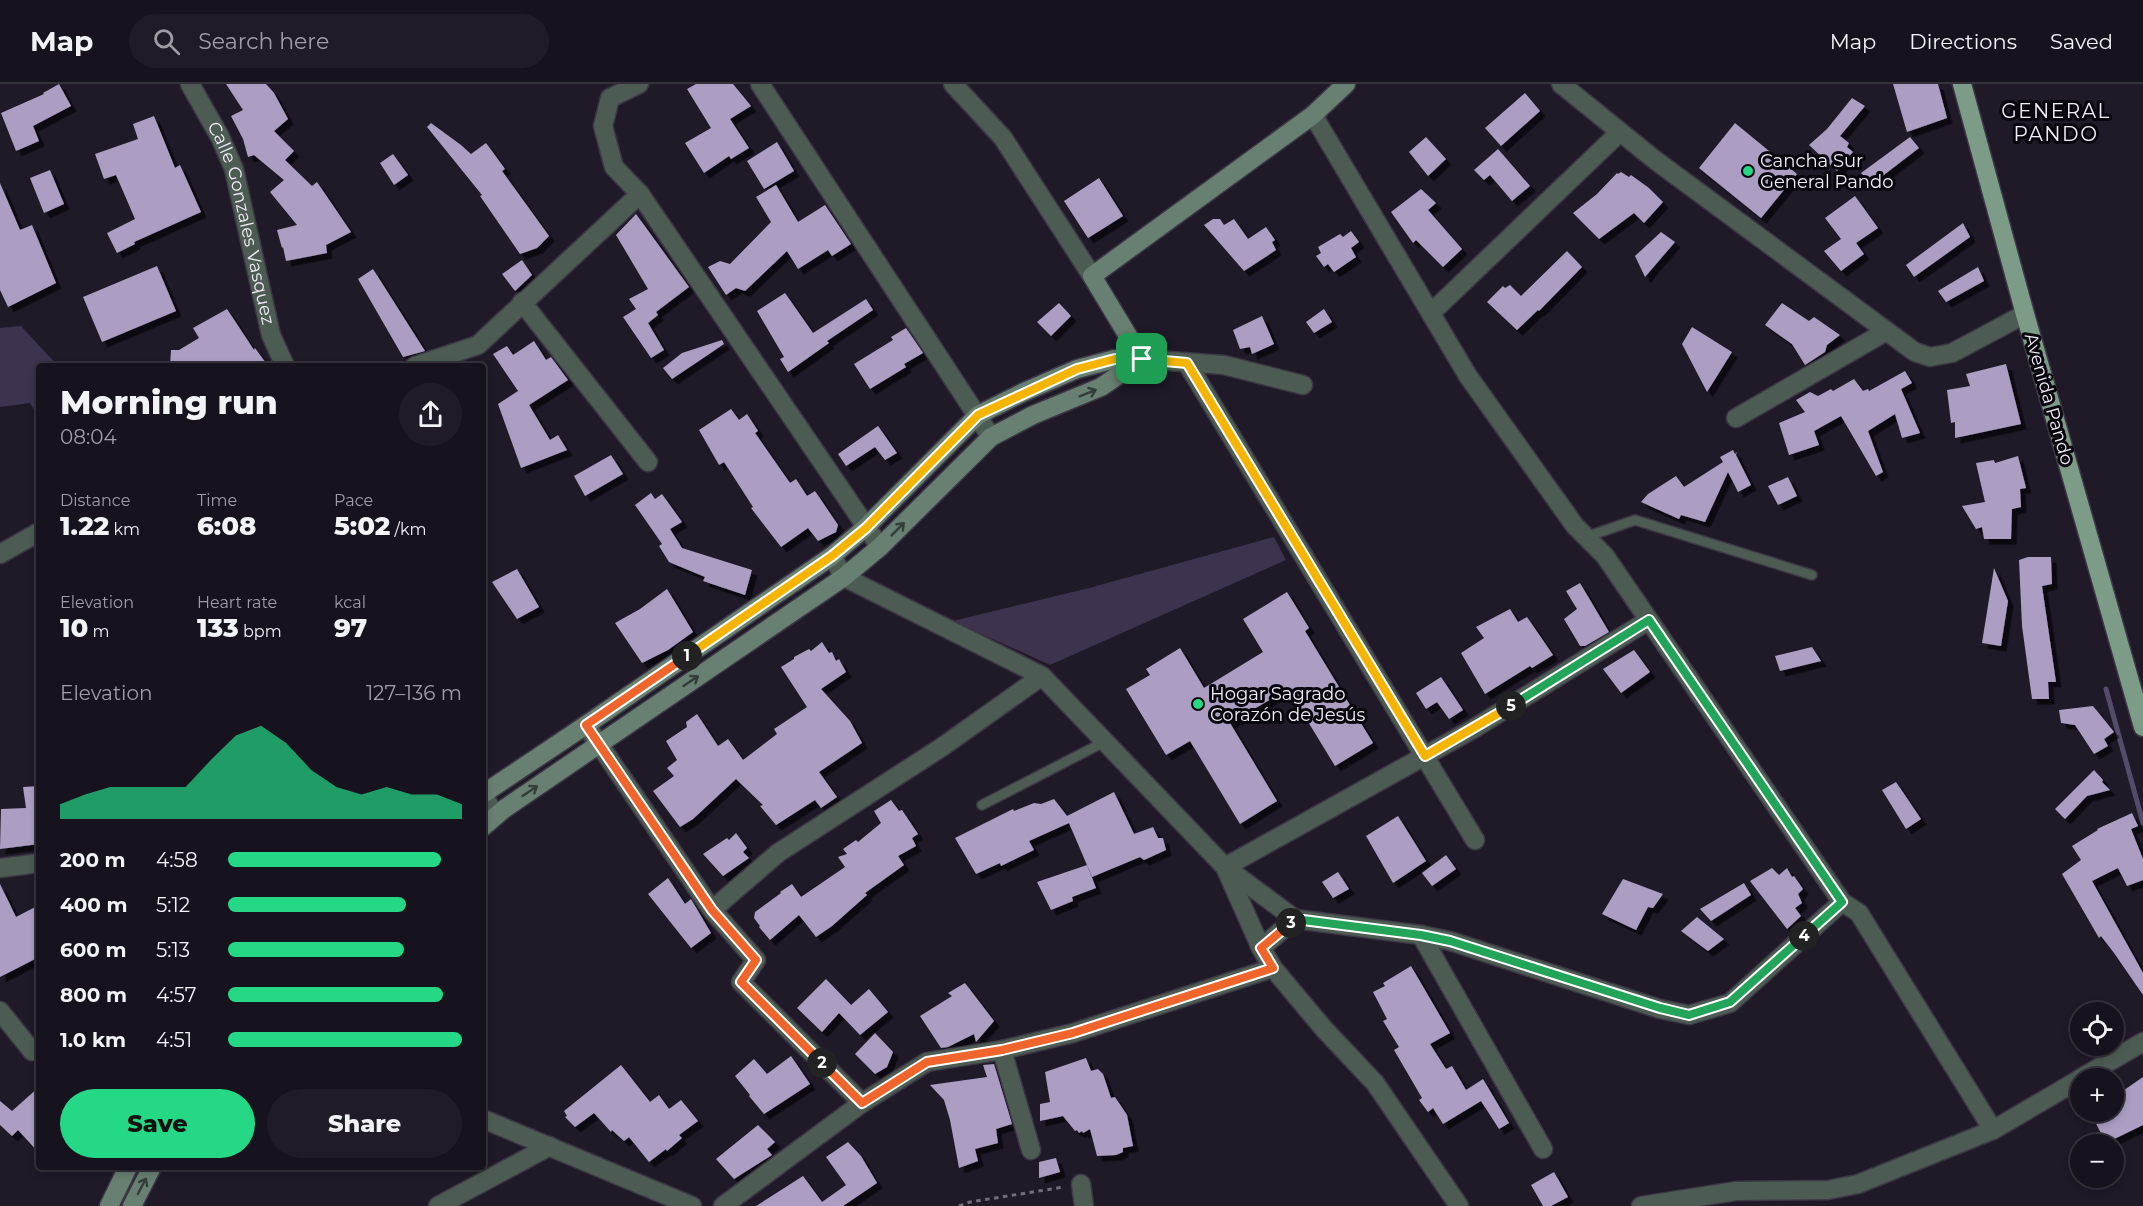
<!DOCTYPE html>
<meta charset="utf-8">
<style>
body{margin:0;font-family:Montserrat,sans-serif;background:#201c27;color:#f1f3f6;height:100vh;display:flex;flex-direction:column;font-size:22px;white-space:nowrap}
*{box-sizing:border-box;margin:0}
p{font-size:20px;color:#9e9ea4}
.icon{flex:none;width:33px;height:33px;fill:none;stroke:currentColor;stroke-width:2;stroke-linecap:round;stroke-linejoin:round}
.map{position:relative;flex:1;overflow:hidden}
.side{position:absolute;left:36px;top:279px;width:450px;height:807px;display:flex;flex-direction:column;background:#17131e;border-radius:6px;box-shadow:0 3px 9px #0003,0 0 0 2px #36323c}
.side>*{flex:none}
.buttons{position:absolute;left:2070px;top:918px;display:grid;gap:12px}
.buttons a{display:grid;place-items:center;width:54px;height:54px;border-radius:50%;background:#17131e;box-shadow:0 3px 9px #0003,0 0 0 2px #36323c;font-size:30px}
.pin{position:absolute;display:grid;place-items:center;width:51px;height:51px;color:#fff;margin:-26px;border-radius:12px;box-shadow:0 3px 9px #0006}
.km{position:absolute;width:30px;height:30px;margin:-15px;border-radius:50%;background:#222;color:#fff;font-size:16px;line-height:30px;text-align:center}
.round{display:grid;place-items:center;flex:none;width:63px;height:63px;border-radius:32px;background:#201c27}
.summary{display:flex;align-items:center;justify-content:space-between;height:102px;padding:0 24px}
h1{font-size:33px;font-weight:800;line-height:45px}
.figures{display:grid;grid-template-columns:repeat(3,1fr);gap:9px;height:102px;padding:6px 24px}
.figures div{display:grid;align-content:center}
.figures b{font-size:26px;font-weight:800}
.figures small{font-size:16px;font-weight:400}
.figures p{font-size:16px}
.chart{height:168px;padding:12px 24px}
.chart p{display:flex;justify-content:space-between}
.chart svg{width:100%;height:108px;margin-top:6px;fill:#24d886;opacity:.7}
.primary-button{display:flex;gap:12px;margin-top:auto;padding:12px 24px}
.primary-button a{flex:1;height:69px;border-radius:36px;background:#24d886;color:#111;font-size:24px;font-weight:800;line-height:69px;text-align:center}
.primary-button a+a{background:#201c27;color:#f1f3f6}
ul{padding:0 24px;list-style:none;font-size:20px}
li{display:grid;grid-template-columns:96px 72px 1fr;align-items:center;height:45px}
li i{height:15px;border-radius:8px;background:#24d886}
header{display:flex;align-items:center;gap:36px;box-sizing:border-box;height:84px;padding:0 30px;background:#17131e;border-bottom:2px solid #36323c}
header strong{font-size:28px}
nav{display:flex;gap:33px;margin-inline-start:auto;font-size:21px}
.search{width:420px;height:54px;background:#201c27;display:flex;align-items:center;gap:15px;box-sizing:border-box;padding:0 21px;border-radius:33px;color:#9e9ea4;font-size:22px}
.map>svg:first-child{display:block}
</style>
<header>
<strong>Map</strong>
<div class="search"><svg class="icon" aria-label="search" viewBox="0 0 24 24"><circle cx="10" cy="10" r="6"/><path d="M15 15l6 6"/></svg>Search here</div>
<nav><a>Map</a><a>Directions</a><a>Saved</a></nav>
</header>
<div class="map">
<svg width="2143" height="1122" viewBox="0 0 2143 1122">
<defs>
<filter id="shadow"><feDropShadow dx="5.5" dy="5.5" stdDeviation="0" flood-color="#0009"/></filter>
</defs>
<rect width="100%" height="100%" fill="#1f1928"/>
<g fill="#3d334e">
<polygon points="21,242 58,282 39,282 39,334 30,319 0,323 0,244"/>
<polygon points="1274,453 1286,476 1050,581 953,537 1089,504"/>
</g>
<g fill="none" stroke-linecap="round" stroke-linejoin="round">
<polyline stroke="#574b6b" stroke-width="5" points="2106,605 2143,739"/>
</g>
<g fill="#ab9ec2" filter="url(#shadow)">
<polygon points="59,0 71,22 33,42 39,57 16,67 1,29 44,10 43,9"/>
<polygon points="226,0 266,0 274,9 288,35 274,47 294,67 285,76 312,102 317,98 351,148 326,161 327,169 286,177 283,163 282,164 277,146 297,141 270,108 284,96 254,71 248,73 243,55 231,32 243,26"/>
<polygon points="696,0 733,0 751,22 730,35 749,64 731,75 729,72 704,89 685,59 711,44 687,5"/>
<polygon points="1893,0 1938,0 1947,34 1907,48"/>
<polygon points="1525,9 1540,27 1501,62 1485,44"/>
<polygon points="1852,14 1865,22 1840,52 1849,59 1847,63 1853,68 1837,87 1809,61 1827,45"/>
<polygon points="154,32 175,84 180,81 201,128 134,158 135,160 117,169 107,149 135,135 116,91 104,95 95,70 138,55 133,40"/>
<polygon points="431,39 461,61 471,70 486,59 505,85 502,87 549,152 537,164 520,170 480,112 482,111 427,43"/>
<polygon points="1735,39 1797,90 1761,134 1699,84"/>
<polygon points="1426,53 1446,75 1428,92 1409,68"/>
<polygon points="1910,53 1919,64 1872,100 1861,89"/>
<polygon points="777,58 794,87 764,105 747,77"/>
<polygon points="1498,65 1530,102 1512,117 1490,91 1484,96 1474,86"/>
<polygon points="393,70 408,91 394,101 380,79"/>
<polygon points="50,86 64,120 44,129 30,94"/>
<polygon points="1621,88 1629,93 1631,91 1649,104 1663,118 1644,139 1634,129 1599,155 1573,129 1597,110 1617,89 1618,90"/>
<polygon points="1099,94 1123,132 1088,154 1064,117"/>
<polygon points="0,99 20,146 32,141 56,199 8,223 0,206"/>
<polygon points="776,101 798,138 825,121 851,160 832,172 828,166 798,185 787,167 745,207 736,204 726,211 708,183 720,177 730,180 771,138 756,113"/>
<polygon points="1421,105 1436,119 1428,126 1462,165 1443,183 1416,156 1413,159 1391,128"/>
<polygon points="1855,112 1878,144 1856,159 1864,170 1841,187 1824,167 1841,155 1825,134"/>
<polygon points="636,130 689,203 656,228 658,231 648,239 664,266 651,274 623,233 636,225 629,215 648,205 616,151"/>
<polygon points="1213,135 1220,135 1224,141 1234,135 1248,155 1266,143 1275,156 1272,158 1276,166 1244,187 1204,141"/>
<polygon points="1963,139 1970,153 1914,193 1906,181"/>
<polygon points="1351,147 1359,158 1351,164 1356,173 1334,188 1328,180 1324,183 1316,172 1321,169 1318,163 1340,150 1343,153"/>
<polygon points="1661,148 1675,158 1645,193 1635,172"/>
<polygon points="1567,167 1582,183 1539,227 1538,226 1517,246 1487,218 1503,202 1505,204 1510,201 1521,212"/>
<polygon points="522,176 532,191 515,207 502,190"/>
<polygon points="157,182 176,227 102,258 83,213"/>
<polygon points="1978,183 1984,197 1946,218 1938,207"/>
<polygon points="373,185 425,267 403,273 358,195"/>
<polygon points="785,209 813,249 866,215 873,226 827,257 829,259 788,288 780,275 784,273 757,227"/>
<polygon points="1059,219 1071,232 1051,252 1037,238"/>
<polygon points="1782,219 1809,237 1814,233 1840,251 1827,261 1825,268 1805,281 1792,260 1765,241"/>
<polygon points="227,225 254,266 255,264 268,282 170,282 171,266 179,266 199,254 193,244"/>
<polygon points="1324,225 1332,238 1314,249 1306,238"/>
<polygon points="1262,232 1274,260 1252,270 1250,263 1240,265 1233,246"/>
<polygon points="1692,243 1732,268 1707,308 1682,260"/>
<polygon points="906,244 923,269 904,280 906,283 870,305 854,280 893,256 891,253"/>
<polygon points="722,256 724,260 672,295 663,284 682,269"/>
<polygon points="534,257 546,276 551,273 568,296 529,321 550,356 558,351 567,366 521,384 498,320 518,307 493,270 507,262 513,271"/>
<polygon points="2006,280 2021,340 1955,354 1955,338 1951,339 1947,306 1970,302 1966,290"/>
<polygon points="1905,287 1912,299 1901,305 1920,349 1902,354 1895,330 1868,347 1883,388 1876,392 1841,332 1814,347 1819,361 1789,371 1779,339 1805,328 1796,316 1810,308 1818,312 1831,305 1833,307 1854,295 1863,307 1868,305 1869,307"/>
<polygon points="731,325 739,336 747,330 758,347 755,349 790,399 796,395 807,412 815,407 838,441 836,448 818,457 808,444 781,463 751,424 753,423 724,378 719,381 699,346"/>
<polygon points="878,342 897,369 885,376 875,363 846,382 838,370"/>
<polygon points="1733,366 1735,370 1737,368 1736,371 1751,401 1738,408 1728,388 1705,438 1681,431 1679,435 1641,418 1648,410 1676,392 1684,403 1723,378 1720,373"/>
<polygon points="611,371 623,390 585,412 574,392"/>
<polygon points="2018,372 2026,404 2020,405 2021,423 2012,425 2011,455 1984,455 1982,443 1976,445 1962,422 1985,418 1976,379 1994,376 1995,379"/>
<polygon points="1788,393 1797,412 1778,421 1768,402"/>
<polygon points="651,409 655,415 662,410 682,438 670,445 682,464 752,486 745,511 703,497 705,493 669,478 659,462 662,460 635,421"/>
<polygon points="2028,473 2051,473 2052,500 2042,502 2056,598 2048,598 2049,615 2032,615 2022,542 2019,476"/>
<polygon points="1994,484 2008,517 2001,562 1982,559"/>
<polygon points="517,485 539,523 517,535 492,498"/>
<polygon points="1580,499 1609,548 1585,562 1580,562 1564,535 1577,525 1566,507"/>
<polygon points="667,505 693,548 668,566 642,579 615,539 640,525"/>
<polygon points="1287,508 1309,544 1305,547 1373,659 1335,682 1288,605 1230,639 1277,717 1240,740 1190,657 1166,671 1126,605 1150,591 1146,585 1180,564 1204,604 1263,568 1243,535"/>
<polygon points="1510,525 1518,538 1527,533 1553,571 1532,584 1530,582 1485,610 1461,569 1484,554 1476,543"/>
<polygon points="822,558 829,569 832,568 836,577 839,575 846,588 821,605 850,637 862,659 819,688 837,713 821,724 815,716 776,741 760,722 763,721 736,695 693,735 680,743 653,707 674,692 667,684 677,676 666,657 687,643 686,638 697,630 718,662 728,655 743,676 777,650 774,645 807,623 781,583 794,575 794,573 809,565 811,567"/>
<polygon points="1812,563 1821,577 1780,587 1775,572"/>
<polygon points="1634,566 1650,588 1621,609 1603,585"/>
<polygon points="1441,593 1463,626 1449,635 1437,618 1426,625 1416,609"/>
<polygon points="2093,622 2114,648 2104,655 2108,662 2094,670 2075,641 2061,639 2059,626"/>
<polygon points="2094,686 2103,696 2102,698 2110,706 2087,712 2065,735 2055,725"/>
<polygon points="1896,698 1921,735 1906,745 1882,706"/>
<polygon points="39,702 39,760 0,765 1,725 26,724 23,703"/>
<polygon points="1114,708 1134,750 1153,743 1158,754 1163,754 1166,766 1144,776 1140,773 1092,793 1069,739 1029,757 1034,766 1001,782 1000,779 976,790 955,754 1013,725 1014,727 1034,719 1041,720 1054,715 1067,732"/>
<polygon points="891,716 899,727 902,726 918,750 912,754 916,762 898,772 904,781 865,809 867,811 832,842 816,853 799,831 770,856 759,843 760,842 754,834 755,828 781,809 780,808 792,800 801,813 845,783 838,773 847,770 843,765 856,756 858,758 881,739 874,727"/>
<polygon points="2132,729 2138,742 2131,745 2143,775 2143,796 2127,802 2118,784 2092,797 2143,889 2143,911 2114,869 2101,852 2099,854 2062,790 2081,776 2072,762 2098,746 2097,745"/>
<polygon points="1398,732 1426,777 1393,799 1366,752"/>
<polygon points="736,749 747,764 743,768 749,774 723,792 703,770 727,754 729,756"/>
<polygon points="1446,771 1456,785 1432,802 1422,789"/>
<polygon points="1087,781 1096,804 1072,813 1073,817 1051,826 1037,798"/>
<polygon points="1772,784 1779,791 1787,784 1792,793 1794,792 1803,805 1798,810 1802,819 1795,824 1801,832 1787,845 1750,797"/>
<polygon points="1338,788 1349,805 1333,814 1322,798"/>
<polygon points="668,794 685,820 691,815 711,849 691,864 648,810"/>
<polygon points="1623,795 1663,810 1653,824 1648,823 1636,846 1602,830"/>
<polygon points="1744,799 1751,811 1711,837 1700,825"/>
<polygon points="0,800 16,833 39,821 39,873 0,893"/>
<polygon points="1697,833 1724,855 1708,867 1681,847"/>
<polygon points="1411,882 1450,949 1430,960 1446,985 1452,982 1466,1006 1483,995 1509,1039 1499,1045 1481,1017 1443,1040 1433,1024 1428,1028 1419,1016 1422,1014 1394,966 1399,963 1383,937 1387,935 1373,908 1385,902 1383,899"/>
<polygon points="826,895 851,921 869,905 888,928 860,951 839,929 822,948 797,924"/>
<polygon points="965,899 994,937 976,958 974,950 948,963 941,964 920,932 952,912 948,909"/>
<polygon points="875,949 893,968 887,983 875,990 855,970"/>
<polygon points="791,972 810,1000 764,1030 749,1012 750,1011 735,992 754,975 767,990"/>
<polygon points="1086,974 1091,987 1098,985 1103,990 1111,1014 1115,1013 1127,1031 1133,1062 1123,1064 1123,1068 1116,1071 1097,1072 1090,1045 1083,1049 1082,1047 1079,1049 1077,1046 1075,1047 1063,1032 1040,1037 1040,1020 1050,1018 1045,988"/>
<polygon points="994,980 1012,1040 996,1045 998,1059 975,1065 978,1077 959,1084 950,1036 944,1016 930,1001 987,993 983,981"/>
<polygon points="621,981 650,1018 659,1011 669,1025 681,1016 698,1037 679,1051 682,1054 667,1067 666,1065 649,1078 629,1053 624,1057 612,1046 611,1048 594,1029 575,1043 565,1033 567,1032 564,1027"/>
<polygon points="2143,993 2143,1041 2106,1059 2090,1028 2114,1028 2114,1013"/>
<polygon points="39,1003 39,1069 18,1046 12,1052 0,1041 0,1017 12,1027"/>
<polygon points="758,1041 775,1058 767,1065 772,1071 734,1095 716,1075"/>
<polygon points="848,1058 861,1072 877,1099 843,1122 756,1122 803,1092 822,1118 846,1101 826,1073"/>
<polygon points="1056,1074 1060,1088 1039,1094 1039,1078"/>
<polygon points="1554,1088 1568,1113 1551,1122 1543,1122 1531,1101"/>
</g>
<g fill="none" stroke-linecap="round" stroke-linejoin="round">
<g stroke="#3c3745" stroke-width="12">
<g id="lane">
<polyline points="1586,453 1635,436 1812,491"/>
<polyline points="982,721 1106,657"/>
</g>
</g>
<g stroke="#3c3745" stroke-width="21">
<g id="street">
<path id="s1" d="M190,0L220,53L234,85L271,251L285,282"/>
<polyline points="639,0 610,14 603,42 614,83 640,110 880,463"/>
<polyline points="760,0 991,353"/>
<polyline points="953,0 1003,54 1092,192"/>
<polyline points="1561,0 1655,76 1915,268 1930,273 1952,269 2025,230"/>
<polyline points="1313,31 1468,292 1575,442 1605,472 1842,818 1859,829 1993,1046"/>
<polyline points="522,218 648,378"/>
<polyline points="1431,229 1620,48"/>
<polyline points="1142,275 1224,281 1303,301"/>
<polyline points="1187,279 1475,756"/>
<polyline points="415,282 478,261 640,110"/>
<polyline points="1736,334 1885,248"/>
<polyline points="0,470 39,448"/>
<polyline points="832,472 844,493 1042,592 1225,783 1295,835"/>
<polyline points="586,641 712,826 756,876 741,898 862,1019"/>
<polyline points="483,710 495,732"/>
<polyline points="0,784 39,779"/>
<polyline points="712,826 778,769 942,663 1042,592"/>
<polyline points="1421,851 1543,1065"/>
<polyline points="1261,864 1295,835 1421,851 1450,857 1660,925 1689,931 1730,919 1842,818"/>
<polyline points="0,927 32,967 39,964"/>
<polyline points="1002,966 1031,1066"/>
<polyline points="2081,994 2143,958"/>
<polyline points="483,1035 692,1122"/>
<polyline points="1081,1100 1084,1122"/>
<polyline points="438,1122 550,1062"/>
<polyline points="723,1122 862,1019 927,978 1002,966 1073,949 1273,884"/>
<polyline points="1459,1122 1375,999 1324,945 1273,884 1261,864 1225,783 1473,645 1649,536"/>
<polyline points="1641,1122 1736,1107 1828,1106 1858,1100 1993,1046 2080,995"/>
</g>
</g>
<g stroke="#3c3745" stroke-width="21">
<g id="secondary">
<polyline points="1142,275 1092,192 1313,31 1346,0"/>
<polyline points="483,710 586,641 832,472 865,444 978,331 1024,308 1077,285 1115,275 1142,275"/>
<polyline points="483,743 504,725 844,493 880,463 991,353 1033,331 1101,303 1142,275"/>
<polyline points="109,1122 128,1083"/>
<polyline points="132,1122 152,1083"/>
</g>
</g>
<g stroke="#3c3745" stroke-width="21">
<polyline id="primary" points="1962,0 2025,230 2143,643"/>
</g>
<polyline stroke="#736e7b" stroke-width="3" stroke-dasharray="4.5 4.5" stroke-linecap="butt" points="959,1122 970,1118 1064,1103"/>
<use href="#lane" stroke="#4d5c52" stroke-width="9"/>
<use href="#street" stroke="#4d5c52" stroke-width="18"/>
<use href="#secondary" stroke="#688071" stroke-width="18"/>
<use href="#primary" stroke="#7d9c88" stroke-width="18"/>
</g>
<defs><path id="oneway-shaft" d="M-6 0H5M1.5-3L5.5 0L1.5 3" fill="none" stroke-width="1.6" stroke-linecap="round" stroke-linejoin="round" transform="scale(1.5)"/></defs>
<g stroke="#333d39">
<use href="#oneway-shaft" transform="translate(1088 309) rotate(-22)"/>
<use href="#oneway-shaft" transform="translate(898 445) rotate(-45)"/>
<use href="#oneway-shaft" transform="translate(691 597) rotate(-34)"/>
<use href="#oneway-shaft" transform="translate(530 707) rotate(-34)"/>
<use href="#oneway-shaft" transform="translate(142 1102) rotate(-62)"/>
</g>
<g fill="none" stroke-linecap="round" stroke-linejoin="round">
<g stroke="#fff" stroke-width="12">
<polyline id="split-1" points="687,572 832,472 866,444 978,331 1077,285 1115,275 1142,275"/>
</g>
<g stroke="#fff" stroke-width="12">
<polyline id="split-2" points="687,572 586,641 712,826 756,876 741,898 822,979"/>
</g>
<g stroke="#fff" stroke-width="12">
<polyline id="split-3" points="822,979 862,1019 927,978 1002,966 1073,949 1273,884 1261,864 1291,839"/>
</g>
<g stroke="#fff" stroke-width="12">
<polyline id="split-4" points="1291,839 1295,835 1421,851 1450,857 1660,924 1689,931 1730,918 1804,852"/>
</g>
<g stroke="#fff" stroke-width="12">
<polyline id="split-5" points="1511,622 1649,536 1842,818 1804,852"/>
</g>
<g stroke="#fff" stroke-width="12">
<polyline id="split-6" points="1142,275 1187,279 1425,672 1511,622"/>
</g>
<use href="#split-1" stroke="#f5b400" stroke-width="8"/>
<use href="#split-2" stroke="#f0652b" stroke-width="8"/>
<use href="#split-3" stroke="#f0652b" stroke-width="8"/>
<use href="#split-4" stroke="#22a559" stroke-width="8"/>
<use href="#split-5" stroke="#22a559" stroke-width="8"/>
<use href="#split-6" stroke="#f5b400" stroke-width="8"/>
</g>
<g fill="#24d886" stroke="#08060c" stroke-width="2">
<circle cx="1748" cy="87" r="6"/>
<circle cx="1198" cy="620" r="6"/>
</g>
<g text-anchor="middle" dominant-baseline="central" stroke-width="6" stroke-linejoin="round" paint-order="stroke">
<g font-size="18" fill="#f1edf8" stroke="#08060c" text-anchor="start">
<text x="1760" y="77">Cancha Sur<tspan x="1760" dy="21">General Pando</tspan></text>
<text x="1210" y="610">Hogar Sagrado<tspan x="1210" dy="21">Corazón de Jesús</tspan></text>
</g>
<g font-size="18" fill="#f1edf8" stroke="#08060c">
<text stroke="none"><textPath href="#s1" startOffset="150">Calle Gonzales Vasquez</textPath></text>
<text transform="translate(2049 315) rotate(74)">Avenida Pando</text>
</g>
<g font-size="20" letter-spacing="1.5" fill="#f1edf8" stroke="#08060c">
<text x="2056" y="27">GENERAL<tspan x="2056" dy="23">PANDO</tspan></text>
</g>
</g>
</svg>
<div class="buttons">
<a><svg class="icon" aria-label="locate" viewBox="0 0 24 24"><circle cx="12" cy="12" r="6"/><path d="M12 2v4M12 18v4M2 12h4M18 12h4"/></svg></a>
<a>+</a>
<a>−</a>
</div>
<div class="pin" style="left:1142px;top:275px;background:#1e9e55"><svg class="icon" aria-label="arrive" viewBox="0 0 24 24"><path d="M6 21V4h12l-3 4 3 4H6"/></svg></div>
<b class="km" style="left:687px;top:572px">1</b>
<b class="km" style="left:822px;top:979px">2</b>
<b class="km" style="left:1291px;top:839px">3</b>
<b class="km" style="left:1804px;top:852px">4</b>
<b class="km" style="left:1511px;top:622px">5</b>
<section class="side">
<div class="summary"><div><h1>Morning run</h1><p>08:04</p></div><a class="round"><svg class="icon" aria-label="share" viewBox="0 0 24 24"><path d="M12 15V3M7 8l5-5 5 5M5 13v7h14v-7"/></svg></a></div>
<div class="figures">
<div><p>Distance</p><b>1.22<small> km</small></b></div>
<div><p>Time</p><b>6:08</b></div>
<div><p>Pace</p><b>5:02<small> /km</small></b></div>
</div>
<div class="figures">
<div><p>Elevation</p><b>10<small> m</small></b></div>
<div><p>Heart rate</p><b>133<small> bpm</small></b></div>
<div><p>kcal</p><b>97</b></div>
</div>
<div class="chart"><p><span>Elevation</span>127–136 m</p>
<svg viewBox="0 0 160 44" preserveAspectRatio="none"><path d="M0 44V38L10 34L20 31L30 31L40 31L50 31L60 20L70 10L80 6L90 13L100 24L110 31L120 34L130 31L140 34L150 34L160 38V44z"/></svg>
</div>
<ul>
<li><b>200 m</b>4:58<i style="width:91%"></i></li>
<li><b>400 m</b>5:12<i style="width:76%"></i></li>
<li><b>600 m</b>5:13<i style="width:75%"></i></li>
<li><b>800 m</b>4:57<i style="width:92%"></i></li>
<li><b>1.0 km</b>4:51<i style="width:100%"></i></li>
</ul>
<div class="primary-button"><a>Save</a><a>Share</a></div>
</section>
</div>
